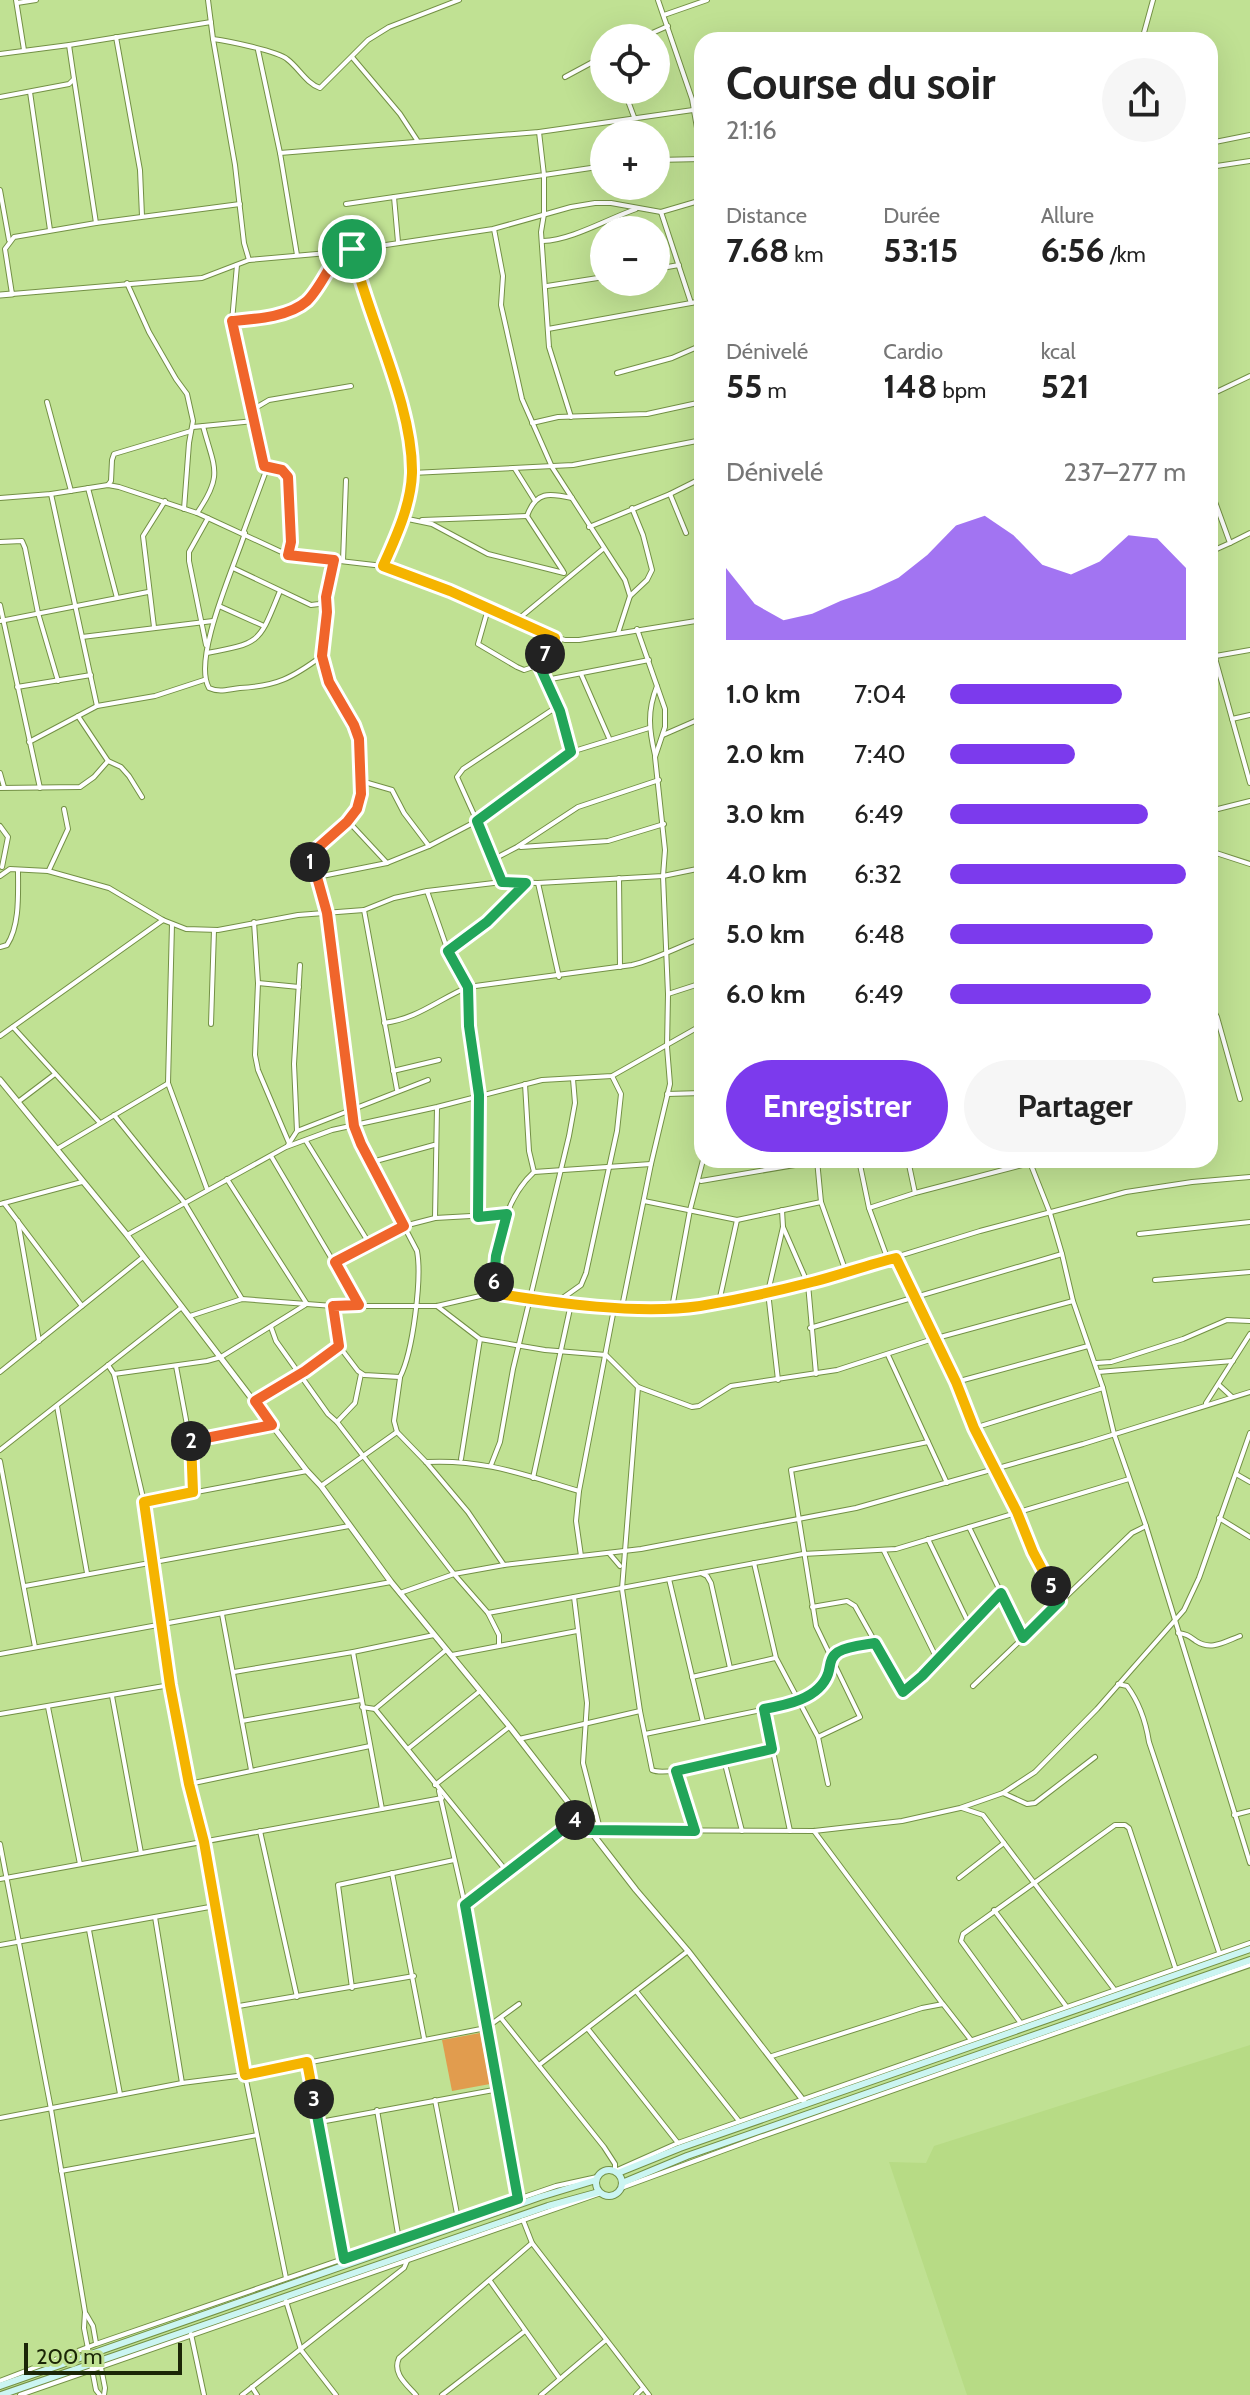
<!DOCTYPE html>
<html lang="fr">
<meta charset="utf-8">
<style>
body{margin:0;font-family:Cabin,sans-serif;background:#f6f6f6;color:#222;height:100vh;display:flex;flex-direction:column;font-size:30px;white-space:nowrap}
*{box-sizing:border-box;margin:0}
p{font-size:26px;color:#767676}
.icon{flex:none;width:44px;height:44px;fill:none;stroke:currentColor;stroke-width:2;stroke-linecap:round;stroke-linejoin:round}
.map{position:relative;flex:1;overflow:hidden}
.panel{position:absolute;left:694px;top:32px;width:524px;height:1136px;display:flex;flex-direction:column;background:#fff;border-radius:24px;box-shadow:0 8px 32px #0002}
.panel>*{flex:none}
.buttons{position:absolute;left:590px;top:24px;display:grid;gap:16px}
.buttons a{display:grid;place-items:center;width:80px;height:80px;border-radius:50%;background:#fff;box-shadow:0 8px 32px #0002;font-size:40px}
.scale{position:absolute;left:24px;bottom:20px;width:158px;box-sizing:border-box;padding-left:8px;border:4px solid #1b2607;border-top:0;font-size:22px;line-height:28px;white-space:nowrap;color:#1b2607;-webkit-text-stroke:6px #c0e193;paint-order:stroke}
.pin{position:absolute;display:grid;place-items:center;width:68px;height:68px;color:#fff;margin:-34px;border:4px solid #fff;border-radius:50%;box-shadow:0 2px 8px #0007}
.km{position:absolute;width:40px;height:40px;margin:-20px;border-radius:50%;background:#222;color:#fff;font-size:22px;line-height:40px;text-align:center}
.round{display:grid;place-items:center;flex:none;width:84px;height:84px;border-radius:42px;background:#f6f6f6}
.head{display:flex;align-items:center;justify-content:space-between;height:136px;padding:0 32px}
h1{font-size:44px;font-weight:700;line-height:60px}
.metrics{display:grid;grid-template-columns:repeat(3,1fr);gap:12px;height:136px;padding:8px 32px}
.metrics div{display:grid;align-content:center}
.metrics b{font-size:34px;font-weight:700}
.metrics small{font-size:22px;font-weight:400}
.metrics p{font-size:22px}
.chart{height:224px;padding:16px 32px}
.chart p{display:flex;justify-content:space-between}
.chart svg{width:100%;height:144px;margin-top:8px;fill:#7c3aed;opacity:.7}
.action{display:flex;gap:16px;margin-top:auto;padding:16px 32px}
.action a{flex:1;height:92px;border-radius:48px;background:#7c3aed;color:#fff;font-size:32px;font-weight:700;line-height:92px;text-align:center}
.action a+a{background:#f6f6f6;color:#222}
ul{padding:0 32px;list-style:none;font-size:26px}
li{display:grid;grid-template-columns:128px 96px 1fr;align-items:center;height:60px}
li i{height:20px;border-radius:10px;background:#7c3aed}
.map>svg:first-child{display:block}
</style>
<div class="map">
<svg width="1250" height="2395" viewBox="0 0 1250 2395">
<rect width="100%" height="100%" fill="#c0e193"/>
<polygon fill="#b7db85" points="1250,2045 1250,2395 967,2395 889,2162 926,2163 934,2146"/>
<polygon fill="#e19c4e" points="480,2033 490,2084 452,2091 442,2040"/>
<g fill="none" stroke-linecap="round" stroke-linejoin="round">
<g stroke="#739045" stroke-width="6">
<g id="minor">
<polyline points="16,0 24,50"/>
<path d="M208,0L213,39C228,41 277,51 287,59C299,68 306,83 320,88L368,40L389,27L459,0"/>
<polyline points="658,0 692,99 702,157"/>
<polyline points="17,3 36,0"/>
<polyline points="664,15 707,0"/>
<polyline points="116,37 140,170 142,216"/>
<polyline points="641,38 668,26"/>
<polyline points="213,39 235,165 244,243 249,260"/>
<polyline points="1142,40 1153,0"/>
<polyline points="258,50 280,153 297,255"/>
<polyline points="0,54 69,45 211,22"/>
<polyline points="352,57 400,114 417,140"/>
<polyline points="565,77 604,56"/>
<polyline points="74,79 96,223"/>
<polyline points="624,90 634,117"/>
<polyline points="30,92 50,230"/>
<polyline points="0,97 69,84 74,79 69,45"/>
<polyline points="1210,143 1250,135"/>
<polyline points="280,153 539,132 693,110"/>
<polyline points="656,160 702,159"/>
<polyline points="1210,167 1250,161"/>
<polyline points="0,190 9,240"/>
<polyline points="394,197 398,242"/>
<polyline points="240,204 96,223 14,237 5,249 12,294 202,278 249,260 339,252 493,229 571,207 595,203 611,203 661,212 702,200"/>
<polyline points="346,204 544,175 539,132"/>
<polyline points="661,212 691,303"/>
<polyline points="494,229 503,276 501,305 522,399 552,467 625,580 630,596 618,633"/>
<path d="M543,241C572,240 607,219 636,209"/>
<path d="M352,249C369,323 408,394 411,470C413,503 396,536 383,565"/>
<polyline points="237,265 232,321 264,466 282,470 288,477 291,542 288,555"/>
<polyline points="656,269 679,265"/>
<polyline points="127,283 149,332 176,379 187,394 193,421 189,443 184,509"/>
<polyline points="547,286 604,277"/>
<path d="M232,321C255,319 289,317 307,301C320,288 329,267 339,252"/>
<polyline points="548,329 702,301"/>
<polyline points="617,373 672,358 702,345"/>
<polyline points="1210,395 1250,376"/>
<polyline points="47,402 71,491"/>
<polyline points="252,410 269,400 351,386"/>
<polyline points="571,417 549,347 541,232 544,214 544,175 604,166"/>
<polyline points="532,423 558,417 647,414 702,402"/>
<polyline points="193,427 254,421"/>
<polyline points="515,469 535,501"/>
<polyline points="412,473 573,465 702,440"/>
<polyline points="108,485 111,481 112,460 114,454 191,431"/>
<polyline points="88,488 117,598"/>
<polyline points="1210,488 1230,543 1210,552"/>
<polyline points="51,494 97,706"/>
<polyline points="670,494 686,533"/>
<polyline points="0,498 51,494 108,485 119,487 197,513 288,555 383,566 450,591 540,632 565,640 579,640 702,620"/>
<path d="M197,513C224,474 214,468 203,426"/>
<polyline points="527,516 563,571"/>
<path d="M527,516C536,491 549,493 572,498"/>
<polyline points="403,518 432,524 488,554 564,573"/>
<polyline points="422,520 527,516"/>
<polyline points="589,527 670,494 702,478"/>
<polyline points="243,533 267,468"/>
<path d="M245,533C234,567 192,659 209,688C220,693 229,689 240,688C277,686 292,678 322,656"/>
<polyline points="0,542 22,541 25,548 38,613 58,681"/>
<polyline points="1230,543 1250,533"/>
<polyline points="343,561 346,480"/>
<polyline points="233,568 311,605 319,604 326,597"/>
<polyline points="630,596 647,580 652,570 643,535 632,508"/>
<polyline points="0,605 40,788"/>
<polyline points="219,606 264,626"/>
<polyline points="488,609 478,644 517,667 524,670 539,665 555,638"/>
<polyline points="0,621 148,592"/>
<polyline points="516,621 603,549"/>
<polyline points="154,627 143,536 165,501"/>
<polyline points="82,637 213,621"/>
<polyline points="1210,640 1250,783"/>
<polyline points="206,645 189,561 189,552 208,518"/>
<path d="M207,653C262,643 259,642 280,591"/>
<polyline points="1210,657 1250,650"/>
<polyline points="539,665 560,711 571,752"/>
<polyline points="581,674 609,738"/>
<polyline points="546,680 649,660"/>
<polyline points="17,687 91,675"/>
<polyline points="78,716 108,761 121,767 129,776 142,797"/>
<polyline points="1232,719 1250,715"/>
<polyline points="663,735 702,718"/>
<polyline points="29,742 97,706 155,696 204,680"/>
<path d="M655,755C649,730 647,711 657,686"/>
<polyline points="0,773 4,787"/>
<polyline points="361,781 392,790 404,813 429,846"/>
<polyline points="0,788 80,787 94,777 108,761"/>
<polyline points="1210,811 1250,801"/>
<polyline points="348,821 387,863"/>
<polyline points="0,826 8,837 2,867"/>
<polyline points="521,847 608,841 664,824"/>
<polyline points="1210,851 1250,864"/>
<polyline points="494,859 457,777 463,769 558,706"/>
<polyline points="49,870 68,829 64,809"/>
<polyline points="0,876 10,869 48,871 109,888 163,920 186,929 218,930 298,915 364,910 394,898 427,891 502,882 538,883 663,876 702,868"/>
<polyline points="317,877 387,863 429,846 477,821 571,752 649,728"/>
<polyline points="619,878 620,967"/>
<polyline points="502,882 494,859 517,847 578,807 659,780"/>
<polyline points="538,883 559,977"/>
<polyline points="427,891 448,951 468,987 469,1026 479,1095 478,1217"/>
<polyline points="364,910 397,1090"/>
<polyline points="254,922 258,983 255,1055 258,1070 289,1143"/>
<polyline points="172,924 168,1083 207,1189"/>
<path d="M0,947L7,945C20,925 18,894 18,870"/>
<polyline points="448,951 487,922 524,885"/>
<polyline points="258,983 299,987"/>
<polyline points="668,994 702,983"/>
<polyline points="1210,1004 1217,1017 1240,1099"/>
<path d="M384,1023C417,1019 439,999 468,987L632,965C656,959 678,947 702,938"/>
<polyline points="211,1024 214,930"/>
<polyline points="13,1027 100,1123"/>
<polyline points="0,1036 163,920"/>
<polyline points="393,1071 439,1060"/>
<polyline points="525,1084 529,1151 534,1172"/>
<polyline points="667,1094 702,1093"/>
<polyline points="18,1102 55,1074"/>
<polyline points="114,1115 184,1202 242,1299"/>
<polyline points="297,1131 294,1064 300,965"/>
<polyline points="306,1141 369,1243"/>
<polyline points="288,1145 297,1131 428,1080"/>
<polyline points="57,1149 167,1084"/>
<polyline points="271,1156 359,1305"/>
<polyline points="817,1160 821,1202 846,1272"/>
<polyline points="859,1160 869,1208 888,1260"/>
<polyline points="908,1160 915,1193"/>
<polyline points="1029,1160 1050,1213 1062,1254 1073,1301 1103,1388 1114,1434 1146,1526 1250,1863"/>
<polyline points="372,1162 434,1145"/>
<polyline points="227,1179 307,1304"/>
<polyline points="701,1181 824,1160"/>
<polyline points="644,1201 737,1220 821,1202"/>
<polyline points="4,1203 82,1306"/>
<polyline points="0,1204 82,1182"/>
<polyline points="869,1208 915,1193 1030,1163"/>
<polyline points="435,1218 437,1108"/>
<polyline points="18,1221 39,1341"/>
<polyline points="783,1227 808,1284 816,1374"/>
<polyline points="1139,1234 1250,1222"/>
<polyline points="127,1235 286,1147 332,1130 437,1107 542,1080 612,1076 702,1025"/>
<polyline points="896,1258 956,1382 974,1428 1017,1512 1033,1552 1060,1601"/>
<polyline points="335,1262 404,1226 435,1218 507,1214"/>
<polyline points="1155,1280 1250,1272"/>
<path d="M493,1293C496,1252 501,1202 534,1172L651,1164"/>
<polyline points="557,1302 581,1285 586,1273 617,1131 621,1094 612,1076"/>
<polyline points="719,1302 737,1220"/>
<path d="M333,1306L339,1346L358,1371L364,1375L400,1377C413,1352 422,1278 417,1251L361,1144L354,1126L327,913L309,856L347,822L357,809L361,794L359,739L354,725L332,688L322,656L327,612L326,597L334,560"/>
<polyline points="437,1306 480,1339 545,1350 606,1355 638,1387 692,1407 699,1406 731,1386 837,1370 933,1339 1073,1301"/>
<polyline points="672,1308 690,1210 703,1160"/>
<polyline points="190,1316 242,1299 333,1306 437,1306 493,1293 557,1302 646,1309 699,1306 808,1284 980,1231 1126,1192 1192,1182 1250,1177"/>
<polyline points="271,1327 276,1341 328,1414 337,1422 454,1574 488,1613 499,1635 499,1645"/>
<polyline points="810,1328 1062,1254"/>
<polyline points="888,1355 947,1483"/>
<polyline points="1096,1363 1111,1362 1124,1358 1183,1339 1227,1320 1250,1321"/>
<polyline points="108,1365 114,1374 144,1502 170,1685 189,1784 204,1842 245,2075 286,2278"/>
<polyline points="176,1366 190,1441 193,1492"/>
<polyline points="0,1372 143,1257"/>
<polyline points="1098,1372 1233,1361"/>
<polyline points="114,1374 207,1361 221,1357 305,1305"/>
<polyline points="400,1378 394,1421 397,1432 426,1462 468,1512 504,1565"/>
<polyline points="778,1380 768,1292 783,1227 782,1210"/>
<polyline points="956,1382 1088,1346"/>
<polyline points="1219,1385 1232,1397"/>
<path d="M638,1387L622,1589L640,1711L652,1770C668,1778 750,1754 772,1749"/>
<polyline points="255,1401 305,1371 339,1346"/>
<polyline points="1206,1403 1250,1334"/>
<polyline points="57,1406 87,1573"/>
<polyline points="337,1422 355,1403 361,1374"/>
<polyline points="974,1428 1103,1388"/>
<polyline points="190,1441 272,1425"/>
<polyline points="0,1450 182,1307"/>
<polyline points="461,1459 480,1339"/>
<polyline points="0,1461 35,1647"/>
<path d="M426,1462C485,1459 524,1475 579,1491"/>
<polyline points="491,1465 500,1442 513,1369 569,1136 575,1103 573,1079"/>
<polyline points="1236,1474 1250,1482"/>
<polyline points="533,1478 571,1304"/>
<polyline points="321,1486 397,1432"/>
<polyline points="144,1502 307,1471"/>
<polyline points="1219,1518 1250,1537"/>
<polyline points="969,1527 1023,1638"/>
<polyline points="928,1539 970,1626"/>
<polyline points="884,1551 937,1659"/>
<polyline points="609,1553 620,1566"/>
<polyline points="581,1556 576,1521 579,1491 613,1314 622,1307 651,1164 670,1084 667,1047 668,994 663,876 665,850 655,757 665,727 665,709 637,629"/>
<polyline points="754,1563 776,1658 818,1737 828,1784"/>
<polyline points="701,1573 707,1576 711,1583 730,1668"/>
<polyline points="669,1579 703,1722"/>
<polyline points="25,1586 349,1526"/>
<polyline points="400,1593 454,1574 504,1565 641,1549 856,1508 1083,1444 1250,1392"/>
<polyline points="574,1597 587,1703 583,1763 600,1829"/>
<polyline points="812,1607 847,1601 855,1606 903,1692 922,1676 1001,1593"/>
<polyline points="488,1613 803,1554 896,1549 1129,1479"/>
<polyline points="222,1614 251,1770"/>
<path d="M1178,1633C1187,1634 1189,1636 1196,1641C1211,1651 1224,1642 1240,1636"/>
<polyline points="353,1652 382,1809"/>
<polyline points="0,1654 391,1582"/>
<polyline points="452,1655 577,1631"/>
<polyline points="234,1672 353,1652 434,1635"/>
<polyline points="692,1677 775,1658"/>
<path d="M1118,1684L1127,1686C1139,1702 1146,1723 1149,1742L1219,1952"/>
<polyline points="973,1686 1132,1533 1146,1526"/>
<polyline points="112,1696 141,1853"/>
<polyline points="48,1707 80,1864"/>
<polyline points="362,1707 375,1709 446,1650"/>
<polyline points="375,1709 508,1873"/>
<polyline points="764,1709 790,1831"/>
<polyline points="0,1714 170,1685"/>
<polyline points="242,1721 361,1700"/>
<path d="M645,1734L791,1704C804,1698 821,1689 827,1676C831,1668 829,1659 837,1653C847,1646 863,1645 875,1643"/>
<polyline points="818,1737 860,1717 816,1626 791,1470 928,1442"/>
<polyline points="519,1739 640,1711"/>
<polyline points="409,1748 480,1691"/>
<polyline points="724,1760 742,1831"/>
<polyline points="676,1771 695,1831"/>
<polyline points="189,1784 370,1746"/>
<polyline points="435,1785 509,1727"/>
<polyline points="439,1791 465,1905 518,2199"/>
<polyline points="1003,1793 1027,1804 1035,1803 1095,1757"/>
<polyline points="1234,1815 1250,1811"/>
<polyline points="590,1830 814,1831 902,1821 960,1808 1003,1793 1035,1772 1097,1709 1184,1610 1199,1578 1250,1433"/>
<polyline points="260,1831 297,1997"/>
<polyline points="814,1831 942,2003"/>
<polyline points="1004,1843 1114,1989"/>
<polyline points="0,1844 51,2109 85,2312 84,2328 96,2390 100,2395"/>
<polyline points="392,1873 424,2038"/>
<polyline points="959,1878 1004,1843 983,1815 962,1808"/>
<polyline points="0,1879 442,1798"/>
<polyline points="465,1905 579,1817"/>
<polyline points="994,1910 1066,2006"/>
<polyline points="155,1917 182,2083"/>
<polyline points="89,1930 120,2094"/>
<polyline points="0,1945 215,1906"/>
<polyline points="352,1988 338,1885 454,1860"/>
<polyline points="636,1991 739,2121"/>
<polyline points="233,2007 414,1976"/>
<polyline points="501,2018 604,2147 615,2164 615,2171 678,2143 1250,1943"/>
<polyline points="1020,2022 961,1941 963,1934 1115,1825 1125,1825 1129,1828 1175,1967"/>
<polyline points="588,2029 678,2143"/>
<polyline points="772,2056 922,2008 943,2004 971,2040"/>
<polyline points="307,2062 344,2259"/>
<polyline points="539,2065 688,1951"/>
<polyline points="435,2100 458,2219"/>
<polyline points="377,2110 399,2240"/>
<polyline points="0,2118 182,2083 245,2075 486,2028 519,2004"/>
<polyline points="320,2122 499,2089"/>
<polyline points="61,2171 257,2135"/>
<polyline points="621,2188 760,2137 1250,1965"/>
<polyline points="523,2220 532,2243 649,2395"/>
<polyline points="490,2281 560,2379"/>
<polyline points="286,2301 301,2350 336,2395"/>
<polyline points="86,2314 93,2326 96,2343"/>
<polyline points="191,2334 204,2395"/>
<polyline points="98,2352 105,2388 104,2395"/>
<polyline points="0,2381 96,2344 518,2199 556,2186 597,2177"/>
<polyline points="252,2387 257,2395"/>
<polyline points="20,2395 601,2193"/>
<polyline points="242,2395 404,2268 407,2261"/>
<path d="M416,2395C406,2384 392,2373 399,2358L532,2243"/>
<polyline points="442,2395 525,2331"/>
<polyline points="541,2395 606,2340"/>
<polyline points="636,2395 643,2388"/>
</g>
</g>
<g stroke="#739045" stroke-width="7">
<g id="tertiary">
<polyline points="0,295 12,294"/>
<polyline points="0,1080 127,1235 307,1471 321,1486 391,1582 510,1727 636,1890 688,1951 806,2104"/>
</g>
</g>
<g stroke="#739045" stroke-width="8">
<g id="secondary">
<circle cx="609" cy="2183" r="13"/>
<polyline points="618,2173 680,2148 1250,1949"/>
<polyline points="622,2183 687,2156 1250,1960"/>
<polyline points="0,2386 540,2197 596,2180"/>
<polyline points="1,2395 548,2206 599,2192"/>
</g>
</g>
<use href="#minor" stroke="#fff" stroke-width="4"/>
<use href="#tertiary" stroke="#fff" stroke-width="5"/>
<use href="#secondary" stroke="#cbf5f2" stroke-width="6"/>
</g>
<g fill="none" stroke-linecap="round" stroke-linejoin="round">
<g stroke="#fff" stroke-width="16">
<path id="split-1" d="M310,862L309,856L313,852L347,822L357,809L361,794L359,739L354,725L329,682L322,656L327,612L326,597L334,560L288,555L291,542L288,477L282,470L264,466L232,321C255,319 289,317 307,301C320,288 329,267 339,252L352,249"/>
</g>
<g stroke="#fff" stroke-width="16">
<polyline id="split-2" points="191,1441 272,1425 255,1401 305,1371 339,1346 333,1306 359,1305 335,1262 404,1226 361,1144 354,1126 327,913 317,877 310,862"/>
</g>
<g stroke="#fff" stroke-width="16">
<polyline id="split-3" points="191,1441 193,1492 144,1502 170,1685 189,1784 204,1842 245,2075 307,2062 314,2099"/>
</g>
<g stroke="#fff" stroke-width="16">
<polyline id="split-4" points="314,2099 344,2259 518,2199 465,1905 575,1820"/>
</g>
<g stroke="#fff" stroke-width="16">
<path id="split-5" d="M575,1820L579,1817L589,1830L695,1831L676,1771L772,1749L764,1709C786,1705 819,1699 828,1674C831,1665 829,1658 838,1652C848,1646 864,1645 875,1643L903,1692L922,1676L1001,1593L1023,1638L1060,1601L1051,1586"/>
</g>
<g stroke="#fff" stroke-width="16">
<path id="split-6" d="M494,1282L493,1293C554,1303 639,1315 700,1306C736,1300 773,1292 808,1283C838,1276 866,1265 896,1258L956,1382L974,1428L1017,1512L1033,1552L1051,1586"/>
</g>
<g stroke="#fff" stroke-width="16">
<polyline id="split-7" points="494,1282 496,1256 507,1214 478,1217 479,1095 469,1026 468,987 448,951 487,922 526,883 502,882 477,821 571,752 560,711 539,665 545,654"/>
</g>
<g stroke="#fff" stroke-width="16">
<path id="split-8" d="M352,249C368,319 413,404 412,473C411,505 396,537 383,566L450,591L555,638L545,654"/>
</g>
<use href="#split-1" stroke="#f0652b" stroke-width="10"/>
<use href="#split-2" stroke="#f0652b" stroke-width="10"/>
<use href="#split-3" stroke="#f5b400" stroke-width="10"/>
<use href="#split-4" stroke="#22a559" stroke-width="10"/>
<use href="#split-5" stroke="#22a559" stroke-width="10"/>
<use href="#split-6" stroke="#f5b400" stroke-width="10"/>
<use href="#split-7" stroke="#22a559" stroke-width="10"/>
<use href="#split-8" stroke="#f5b400" stroke-width="10"/>
</g>
</svg>
<div class="buttons">
<a><svg class="icon" aria-label="locate" viewBox="0 0 24 24"><circle cx="12" cy="12" r="6"/><path d="M12 2v4M12 18v4M2 12h4M18 12h4"/></svg></a>
<a>+</a>
<a>−</a>
</div>
<div class="scale">200 m</div>
<div class="pin" style="left:352px;top:249px;background:#1e9e55"><svg class="icon" aria-label="arrive" viewBox="0 0 24 24"><path d="M6 21V4h12l-3 4 3 4H6"/></svg></div>
<b class="km" style="left:310px;top:862px">1</b>
<b class="km" style="left:191px;top:1441px">2</b>
<b class="km" style="left:314px;top:2099px">3</b>
<b class="km" style="left:575px;top:1820px">4</b>
<b class="km" style="left:1051px;top:1586px">5</b>
<b class="km" style="left:494px;top:1282px">6</b>
<b class="km" style="left:545px;top:654px">7</b>
<section class="panel">
<div class="head"><div><h1>Course du soir</h1><p>21:16</p></div><a class="round"><svg class="icon" aria-label="share" viewBox="0 0 24 24"><path d="M12 15V3M7 8l5-5 5 5M5 13v7h14v-7"/></svg></a></div>
<div class="metrics">
<div><p>Distance</p><b>7.68<small> km</small></b></div>
<div><p>Durée</p><b>53:15</b></div>
<div><p>Allure</p><b>6:56<small> /km</small></b></div>
</div>
<div class="metrics">
<div><p>Dénivelé</p><b>55<small> m</small></b></div>
<div><p>Cardio</p><b>148<small> bpm</small></b></div>
<div><p>kcal</p><b>521</b></div>
</div>
<div class="chart"><p><span>Dénivelé</span>237–277 m</p>
<svg viewBox="0 0 160 44" preserveAspectRatio="none"><path d="M0 44V22L10 33L20 38L30 36L40 32L50 29L60 25L70 18L80 9L90 6L100 12L110 21L120 24L130 20L140 12L150 13L160 22V44z"/></svg>
</div>
<ul>
<li><b>1.0 km</b>7:04<i style="width:73%"></i></li>
<li><b>2.0 km</b>7:40<i style="width:53%"></i></li>
<li><b>3.0 km</b>6:49<i style="width:84%"></i></li>
<li><b>4.0 km</b>6:32<i style="width:100%"></i></li>
<li><b>5.0 km</b>6:48<i style="width:86%"></i></li>
<li><b>6.0 km</b>6:49<i style="width:85%"></i></li>
</ul>
<div class="action"><a>Enregistrer</a><a>Partager</a></div>
</section>
</div>
